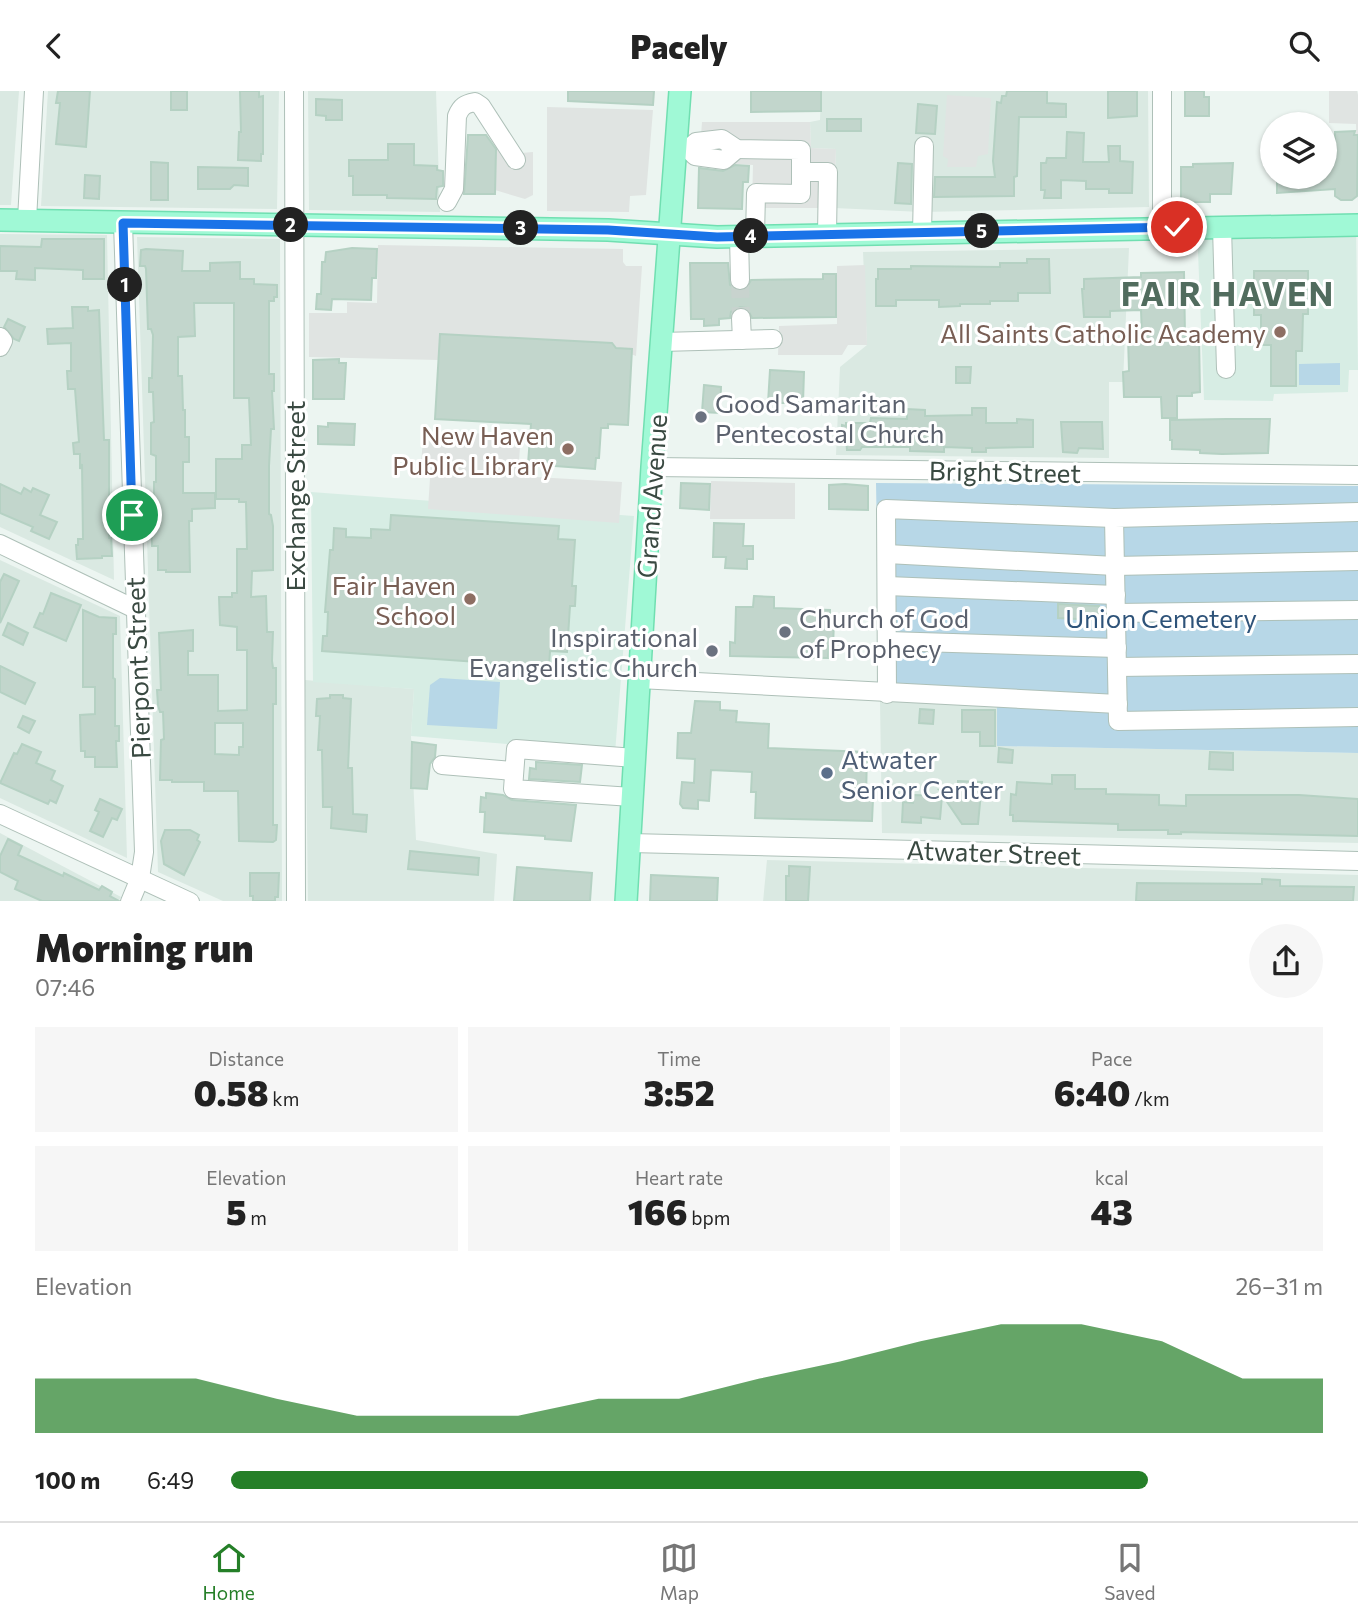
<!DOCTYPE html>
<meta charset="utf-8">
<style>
body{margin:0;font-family:Commissioner,sans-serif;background:#f6f6f6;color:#222;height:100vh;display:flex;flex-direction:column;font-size:26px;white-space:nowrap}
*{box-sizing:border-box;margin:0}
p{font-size:23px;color:#767676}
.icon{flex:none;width:38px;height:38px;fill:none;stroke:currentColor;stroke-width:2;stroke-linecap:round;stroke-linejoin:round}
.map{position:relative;height:810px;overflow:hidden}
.details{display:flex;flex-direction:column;background:#fff;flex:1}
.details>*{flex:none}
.tools{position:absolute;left:1260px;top:21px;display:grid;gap:14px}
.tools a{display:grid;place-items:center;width:77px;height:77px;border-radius:50%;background:#fff;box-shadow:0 2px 5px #0004;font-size:35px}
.pin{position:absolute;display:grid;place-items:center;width:60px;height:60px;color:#fff;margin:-30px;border:4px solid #fff;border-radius:50%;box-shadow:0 2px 7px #0007}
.km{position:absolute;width:35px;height:35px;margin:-18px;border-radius:50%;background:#222;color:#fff;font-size:19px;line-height:35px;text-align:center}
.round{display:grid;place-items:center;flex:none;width:74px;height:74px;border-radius:37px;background:#f6f6f6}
.headline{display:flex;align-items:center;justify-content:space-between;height:119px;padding:0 35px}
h1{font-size:38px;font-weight:800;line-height:52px}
.metrics{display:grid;grid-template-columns:repeat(3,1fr);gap:10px;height:119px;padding:7px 35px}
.metrics div{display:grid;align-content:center;border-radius:0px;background:#f6f6f6;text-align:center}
.metrics b{font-size:35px;font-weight:800}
.metrics small{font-size:19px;font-weight:400}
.metrics p{font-size:19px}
.chart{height:196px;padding:14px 35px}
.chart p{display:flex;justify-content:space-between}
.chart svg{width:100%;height:126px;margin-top:7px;fill:#257f28;opacity:.7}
ul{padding:0 35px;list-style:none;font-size:23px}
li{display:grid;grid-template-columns:112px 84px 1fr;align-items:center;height:52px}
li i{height:18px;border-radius:9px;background:#257f28}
header{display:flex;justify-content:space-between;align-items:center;height:91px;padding:0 35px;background:#fff;font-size:32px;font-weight:800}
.dock{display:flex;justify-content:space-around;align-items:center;height:98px;border-top:2px solid #e0e0e0;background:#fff;font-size:19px;color:#767676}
.dock a{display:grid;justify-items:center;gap:4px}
.dock .on{color:#257f28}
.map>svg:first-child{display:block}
</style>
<header><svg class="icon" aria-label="back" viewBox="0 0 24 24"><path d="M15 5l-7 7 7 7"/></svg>Pacely<svg class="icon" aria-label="search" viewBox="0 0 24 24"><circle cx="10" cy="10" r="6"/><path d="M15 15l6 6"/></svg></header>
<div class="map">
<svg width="1358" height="811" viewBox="0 0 1358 811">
<rect width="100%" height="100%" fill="#ecf5f1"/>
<g fill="#dae9e2">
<polygon points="0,0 19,0 11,114 0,114"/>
<polygon points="48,0 279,0 277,118 41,115"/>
<polygon points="308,0 436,0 440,121 309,119"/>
<polygon points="821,0 1148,0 1149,116 922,121 834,117 836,58 811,57 810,31 820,29"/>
<polygon points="0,143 107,144 114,489 0,436"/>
<polygon points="137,146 280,148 282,810 223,810 158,781"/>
<polygon points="1129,157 1123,291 1109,291 1109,367 836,364 840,276 867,254 863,161"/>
<polygon points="0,469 120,525 127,767 0,707"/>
<polygon points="305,589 414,598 411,645 416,749 497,763 494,810 308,810"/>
<polygon points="880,609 997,612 997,655 1358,662 1358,752 882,742"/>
<polygon points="0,742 121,806 118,811 0,810"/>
<polygon points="767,769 1358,784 1358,811 763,811"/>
</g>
<g fill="#d7ede4">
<polygon points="1356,134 1358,279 1349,279 1348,301 1274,303 1273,310 1204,309 1197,136"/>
<polygon points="311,401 634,425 615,662 411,645 414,598 313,591"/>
</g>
<g fill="#b7d7e7">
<polygon points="1340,272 1340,294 1299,294 1299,273"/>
<polygon points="876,392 1358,395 1358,662 997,655 997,612 880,609"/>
<polygon points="440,587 500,591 497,638 427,634 430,594"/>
</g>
<g fill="#e0e4e2">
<polygon points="1329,0 1357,0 1358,4 1358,112 1356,33 1329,32"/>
<polygon points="947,4 991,7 988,63 978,65 976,76 947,76 948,68 943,65"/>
<polygon points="547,16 653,19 646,104 630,105 629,121 547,120"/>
<polygon points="702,31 810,31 811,57 836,58 834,117 752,117 753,74 699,71"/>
<polygon points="496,58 509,63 533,61 533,104 525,108 495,99"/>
<polygon points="378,154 623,158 623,171 626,175 642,175 636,265 616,257 612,252 440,243 438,269 309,266 309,222 347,222 347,211 377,212"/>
<polygon points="865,174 867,254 848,254 842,264 778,264 779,235 837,233 837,175"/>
<polygon points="435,340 509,344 509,355 520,356 518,385 622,391 619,432 428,418 430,387 420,386 423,348 434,349"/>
<polygon points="711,390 795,392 795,428 710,428"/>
</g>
<g fill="#c2d6cc" stroke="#b5d1c3" stroke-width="2" fill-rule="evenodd">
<polygon points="58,0 90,0 86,56 56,53 60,12 56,12"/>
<rect x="171" y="0" width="16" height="19"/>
<polygon points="240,0 259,0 259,6 263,5 263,63 261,63 261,70 238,69 239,41 241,41"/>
<polygon points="568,0 654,0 653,14 568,10"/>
<polygon points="751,0 821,0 821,20 751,21"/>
<polygon points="1007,0 1047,0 1047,12 1066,13 1066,26 1019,26 1017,85 1014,86 1014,105 934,106 935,86 995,86 993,70 997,11 1001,12 1002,5 1006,5"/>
<polygon points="1108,0 1137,0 1137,25 1108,27"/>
<polygon points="1185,0 1204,0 1204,6 1209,6 1209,25 1185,25"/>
<polygon points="316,8 342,9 342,29 326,29 326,25 316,24"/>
<polygon points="918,13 937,15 935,43 916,42"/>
<rect x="827" y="28" width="34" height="12"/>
<polygon points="1355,40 1354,44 1358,44 1357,105 1352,109 1341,109 1335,105 1335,98 1277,102 1277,86 1325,86 1325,59 1335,59 1335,41"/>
<polygon points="1067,41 1084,42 1083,71 1109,71 1108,55 1120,55 1120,70 1133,71 1132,102 1109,102 1109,98 1086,98 1086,90 1061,89 1061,107 1044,107 1045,99 1041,99 1041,72 1046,72 1047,67 1066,67"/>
<polygon points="468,44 486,44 496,58 495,103 464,103"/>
<polygon points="388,53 414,53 414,74 437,75 437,79 443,80 443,95 437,96 436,108 387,107 387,104 353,104 353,85 349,85 349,69 388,69"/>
<polygon points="151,71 168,72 168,109 151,109"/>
<polygon points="898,72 912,73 911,113 895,112"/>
<polygon points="1233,72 1231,103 1210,103 1210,111 1181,111 1181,76 1193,76 1193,73"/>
<polygon points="735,74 749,75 748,91 743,91 742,118 698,117 699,77 723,80"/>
<polygon points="198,76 248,77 248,95 234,94 230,98 198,98"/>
<polygon points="85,84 100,85 99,108 84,107"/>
<polygon points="42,148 104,148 104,188 83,188 83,179 35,177 35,189 16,188 17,180 0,180 0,155 41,156"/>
<polygon points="352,157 377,158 376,187 372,187 371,209 332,208 331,219 316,218 317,203 321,203 322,171 325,171 326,161"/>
<path d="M146,158L183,160L182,180H210V172L240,171V188H254V193L277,194V206H274V210H269V283H274V300H272L274,338H271L269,375V423L271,424L273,435V479L252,480L251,506L266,505L267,541H273L272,570L273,577H276V613H273V734H277L276,749L273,751L239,750L238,700H204V691H172V689H160L161,649L164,648L163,621H160L158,614L157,599H161L159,542L193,539V560H188V584H218V620L247,619V559H237V536L220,534L219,506H232V502H237V458H247L246,411H239V408H216V368H242V354H251L249,307H234V212H194L195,245L178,246V285H182L183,319H185V346H189V371H183V402H215V417L192,418V430H189L190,481H166V479H158V455H152L151,423L154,422V391H156V365L151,363V332L154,331L153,301H149V287H152L153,244L151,238H148L146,178L145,175H140L141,159ZM215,632H243V656H239V664L215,663Z"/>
<polygon points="1027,168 1049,168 1050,202 1018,202 1018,210 990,210 990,213 960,213 960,215 939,216 939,209 896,209 896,215 876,215 876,188 878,188 878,178 911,178 911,175 1000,176 1000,172 1027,172"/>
<polygon points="690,172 728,172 730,194 740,200 746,198 751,189 823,188 823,183 836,183 836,226 752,227 747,217 740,216 731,221 730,227 719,228 719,234 704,235 704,228 691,228"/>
<polygon points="1254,180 1308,180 1308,223 1303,223 1302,260 1296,260 1296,295 1271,295 1271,254 1261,254 1261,224 1254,224"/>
<polygon points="1184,181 1185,246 1199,246 1200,301 1192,302 1192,305 1177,305 1177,327 1162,327 1161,306 1124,306 1123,281 1129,280 1128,246 1142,246 1141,219 1110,220 1110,226 1084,226 1082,198 1084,198 1084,188 1141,186 1141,182"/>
<polygon points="72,216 88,216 88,220 99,219 104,349 109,349 109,447 111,447 112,465 102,465 102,467 77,468 76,454 78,454 78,448 83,448 82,373 80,378 80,363 74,363 73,352 79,351 75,298 68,298 67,280 71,280 71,252 48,253 47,238 73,237"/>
<polygon points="8,228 25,236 19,250 14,248 4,236"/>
<polygon points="440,243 612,252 616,257 632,258 628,334 608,333 608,337 601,337 599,367 596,367 595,378 528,373 531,333 435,328"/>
<polygon points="339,268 339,272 346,272 344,308 313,308 313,269"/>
<polygon points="956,276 971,276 970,292 956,292"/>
<polygon points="770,279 804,281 803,312 768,312"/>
<polygon points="704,294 721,296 720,322 702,321"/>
<polygon points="972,317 986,317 986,332 1017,332 1017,328 1033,329 1033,356 986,357 986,361 972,361 972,357 944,356 944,361 910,360 910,356 862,356 860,359 847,359 846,346 842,347 842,334 846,335 846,332 870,332 871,327 907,328 907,318 925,319 925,325 972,324"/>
<polygon points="1226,328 1270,328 1268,362 1222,363 1200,362 1200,359 1172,358 1172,349 1170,349 1170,329"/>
<polygon points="1061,331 1102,331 1103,358 1079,357 1077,362 1063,361"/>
<polygon points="328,332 355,333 354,354 318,353 318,335 328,336"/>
<polygon points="681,392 710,393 709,419 680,417"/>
<polygon points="0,393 21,403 24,397 31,401 33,397 49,404 40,424 57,431 49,448 31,440 33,436 0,422"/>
<polygon points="845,393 868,395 868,419 829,418 829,394"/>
<polygon points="391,424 559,435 558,448 575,449 572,495 576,495 575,515 570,515 567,561 550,560 549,576 322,560 323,545 327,545 328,521 325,521 330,459 333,459 334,437 346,438 346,446 371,447 371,438 390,439"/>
<polygon points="714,432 744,433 743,455 753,455 753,468 747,468 747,478 725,477 726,466 713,466"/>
<polygon points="4,483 19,490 0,532 0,491"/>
<polygon points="51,502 81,514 66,550 34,536 40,522 43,523"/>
<polygon points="754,505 774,506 774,517 830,519 830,531 834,531 833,555 829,555 828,567 730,565 730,551 735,552 736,516 753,516"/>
<polygon points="1058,513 1099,515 1098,529 1058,527"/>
<polygon points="83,519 99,526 116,527 116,543 113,543 113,587 115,588 115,635 119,635 119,650 116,650 117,676 95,676 95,666 85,666 85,660 81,660 80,624 95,623 95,596 83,596"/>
<polygon points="8,532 28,542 23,554 3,544"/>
<polygon points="0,575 35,592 25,613 0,601"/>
<polygon points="330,604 343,604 343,607 351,608 348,677 352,677 353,723 367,724 366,741 331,737 332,716 323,716 322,659 318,659 320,625 316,625 317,608 330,607"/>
<polygon points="695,610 720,611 720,619 737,620 736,631 769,633 768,657 867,661 866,708 873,708 872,730 755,727 756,701 751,701 752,681 711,679 709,710 698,709 698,718 683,717 680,713 682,691 694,692 695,668 677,667 678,642 691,642"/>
<polygon points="920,618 934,619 933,633 919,632"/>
<polygon points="962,619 995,619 995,655 980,655 980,641 962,641"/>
<polygon points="23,625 35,630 29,642 18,636"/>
<polygon points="412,651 436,654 435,666 430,673 427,698 411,697"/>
<polygon points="22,653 41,661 36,672 55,680 51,689 63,695 56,712 50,709 48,713 0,692 14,662 17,663"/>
<polygon points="999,657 1013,659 1012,672 998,671"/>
<polygon points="1210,661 1233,662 1233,679 1209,678"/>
<polygon points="536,671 582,674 580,691 529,688 530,677 536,678"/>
<polygon points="1052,684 1075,684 1075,698 1106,698 1106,703 1159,704 1159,714 1186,715 1186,704 1299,704 1358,708 1358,745 1181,741 1181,743 1168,743 1168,739 1118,739 1118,733 1013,730 1013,724 1010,724 1011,703 1016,704 1017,691 1052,693"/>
<polygon points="958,690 982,691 978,733 962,733 939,699 958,701"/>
<polygon points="486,702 503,704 512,709 576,714 571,750 545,748 545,745 484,741 485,721 480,721 481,706 486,707"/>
<polygon points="914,704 942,705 940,728 921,726 921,732 902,731 903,711 913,712"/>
<polygon points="100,708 122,718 117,729 112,727 103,746 90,740 99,721 95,719"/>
<polygon points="165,739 190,739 199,744 197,749 200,751 184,784 164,773 161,750"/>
<polygon points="8,748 22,755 18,764 63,785 64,782 99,799 102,795 112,801 110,805 119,810 42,810 15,798 18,790 0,781 0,765"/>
<polygon points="410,760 479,767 478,784 408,778"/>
<polygon points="789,775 810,776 808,810 786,810 786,785 789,785"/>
<polygon points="517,776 592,782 590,810 514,810"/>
<polygon points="250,782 279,782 278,806 275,806 275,810 253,810 253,805 250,805"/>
<polygon points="651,784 718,787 717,810 650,810"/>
<polygon points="1262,788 1280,789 1280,795 1354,796 1353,810 1136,810 1137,792 1262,793"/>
</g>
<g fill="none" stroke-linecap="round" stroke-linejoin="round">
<polyline stroke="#c8d3ce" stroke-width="18" stroke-dasharray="18 9" stroke-linecap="butt" points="740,189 741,227"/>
<g stroke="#aec0b8" stroke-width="20">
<g id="minor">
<polyline points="294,0 296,811"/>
<polyline points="1162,0 1162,137"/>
<polyline points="677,57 688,58 695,65 724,69 737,58"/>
<polyline points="688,58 696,51 722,48 737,58 801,59 801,81 828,81 827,143"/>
<path d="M447,111L454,98L457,25C461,15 465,13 475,11L481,15L516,69"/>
<polyline points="27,129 34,0"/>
<polyline points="123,132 144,761 140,787 130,811"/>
<polyline points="1222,136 1226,278"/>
<polyline points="922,141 924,55"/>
<polyline points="739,145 740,189"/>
<polyline points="755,145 756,102 801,103 801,81"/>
<polyline points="741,227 742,249"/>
<polyline points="0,246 3,250 0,256"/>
<polyline points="661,251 773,248"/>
<polyline points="652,376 1358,384"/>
<polyline points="1358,421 1114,427 1118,630 1358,626"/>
<polyline points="0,453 135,518"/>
<polyline points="887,463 1115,475 1358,470"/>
<polyline points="887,495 1116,504"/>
<polyline points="1116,522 1358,519"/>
<polyline points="887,550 1117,557"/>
<polyline points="1117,576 1358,573"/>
<polyline points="639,588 1118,613"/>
<polyline points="887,603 886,418 1114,427"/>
<polyline points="442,674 513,680"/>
<polyline points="632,706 513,698 516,658 635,667"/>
<polyline points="0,723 190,811"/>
<polyline points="630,752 1358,770"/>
</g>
</g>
<g stroke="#70dfb1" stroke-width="24">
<g id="major">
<polyline points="0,129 608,139 717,146 1358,134"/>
<polyline points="626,811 652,376 680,0"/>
</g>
</g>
<use href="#minor" stroke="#fff" stroke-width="18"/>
<use href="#major" stroke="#a0f9d6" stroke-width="21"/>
</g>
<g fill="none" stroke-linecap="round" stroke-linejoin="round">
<g stroke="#fff" stroke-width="14">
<polyline id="route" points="132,424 123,132 608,139 717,146 1177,136"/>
</g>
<use href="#route" stroke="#1a73e8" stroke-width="9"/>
</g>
<g fill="#8d6e63" stroke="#fff" stroke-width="2.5">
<circle cx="1280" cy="241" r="7"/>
<circle cx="568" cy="358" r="7"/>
<circle cx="470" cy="508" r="7"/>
</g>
<g fill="#6b7280" stroke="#fff" stroke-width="2.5">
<circle cx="701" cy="326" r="7"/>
<circle cx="785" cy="541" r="7"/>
<circle cx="712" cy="560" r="7"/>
</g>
<circle fill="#5c6f8a" stroke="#fff" stroke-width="2.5" cx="827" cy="682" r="7"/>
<g text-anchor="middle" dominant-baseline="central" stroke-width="6" stroke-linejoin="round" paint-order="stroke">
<g font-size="26" fill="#785e54" stroke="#fff" text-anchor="end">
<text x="1266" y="241">All Saints Catholic Academy</text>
<text x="554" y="343">New Haven<tspan x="554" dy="30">Public Library</tspan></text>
<text x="456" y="493">Fair Haven<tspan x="456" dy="30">School</tspan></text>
</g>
<g font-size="26" fill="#5b616d" stroke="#fff" text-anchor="start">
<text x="715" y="311">Good Samaritan<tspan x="715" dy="30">Pentecostal Church</tspan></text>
<text x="799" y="526">Church of God<tspan x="799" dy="30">of Prophecy</tspan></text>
<text x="698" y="545" text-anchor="end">Inspirational<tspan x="698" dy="30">Evangelistic Church</tspan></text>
</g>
<g font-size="26" fill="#394941" stroke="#fff">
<text transform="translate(1005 380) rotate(1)">Bright Street</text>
<text transform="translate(294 405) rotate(-90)">Exchange Street</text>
<text transform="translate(651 405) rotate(-86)">Grand Avenue</text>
<text transform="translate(137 577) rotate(-92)">Pierpont Street</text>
<text transform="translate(994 761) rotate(2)">Atwater Street</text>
</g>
<g font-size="26" fill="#2e5379" stroke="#fff">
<text x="1161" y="526">Union Cemetery</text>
</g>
<g font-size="26" fill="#4e5e75" stroke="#fff" text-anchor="start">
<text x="841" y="667">Atwater<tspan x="841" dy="30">Senior Center</tspan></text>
</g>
<g font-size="33" font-weight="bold" letter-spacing="2" fill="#516c5e" stroke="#fff">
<text x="1228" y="201">FAIR HAVEN</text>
</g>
</g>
</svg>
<div class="tools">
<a><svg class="icon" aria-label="layers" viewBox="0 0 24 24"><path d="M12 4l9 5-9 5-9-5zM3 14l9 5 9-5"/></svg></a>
</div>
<div class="pin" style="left:132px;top:424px;background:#1e9e55"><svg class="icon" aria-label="arrive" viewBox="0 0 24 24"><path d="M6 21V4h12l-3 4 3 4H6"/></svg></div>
<div class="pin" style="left:1177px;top:136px;background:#d93025"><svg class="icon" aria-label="check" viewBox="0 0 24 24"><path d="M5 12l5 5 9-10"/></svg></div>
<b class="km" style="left:125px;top:194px">1</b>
<b class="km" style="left:291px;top:134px">2</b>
<b class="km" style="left:521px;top:137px">3</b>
<b class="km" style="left:751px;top:145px">4</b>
<b class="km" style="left:982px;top:140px">5</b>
</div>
<section class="details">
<div class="headline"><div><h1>Morning run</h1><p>07:46</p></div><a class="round"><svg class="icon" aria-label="share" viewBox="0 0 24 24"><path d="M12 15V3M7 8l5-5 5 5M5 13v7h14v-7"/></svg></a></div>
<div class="metrics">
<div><p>Distance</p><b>0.58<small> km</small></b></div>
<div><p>Time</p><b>3:52</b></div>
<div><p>Pace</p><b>6:40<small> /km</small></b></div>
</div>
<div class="metrics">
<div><p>Elevation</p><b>5<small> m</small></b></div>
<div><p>Heart rate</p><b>166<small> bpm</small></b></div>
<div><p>kcal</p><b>43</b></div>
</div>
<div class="chart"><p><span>Elevation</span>26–31 m</p>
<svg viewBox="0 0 160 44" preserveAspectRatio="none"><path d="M0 44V25L10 25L20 25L30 32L40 38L50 38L60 38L70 32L80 32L90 25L100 19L110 12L120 6L130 6L140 12L150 25L160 25V44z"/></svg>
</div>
<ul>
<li><b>100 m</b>6:49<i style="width:84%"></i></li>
</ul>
</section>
<nav class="dock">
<a class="on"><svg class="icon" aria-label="home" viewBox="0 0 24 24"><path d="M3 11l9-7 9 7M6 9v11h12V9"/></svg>Home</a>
<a><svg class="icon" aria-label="map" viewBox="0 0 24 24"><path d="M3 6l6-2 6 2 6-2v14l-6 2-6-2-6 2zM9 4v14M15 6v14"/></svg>Map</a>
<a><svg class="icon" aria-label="saved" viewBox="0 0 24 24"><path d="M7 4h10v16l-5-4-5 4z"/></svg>Saved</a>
</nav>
